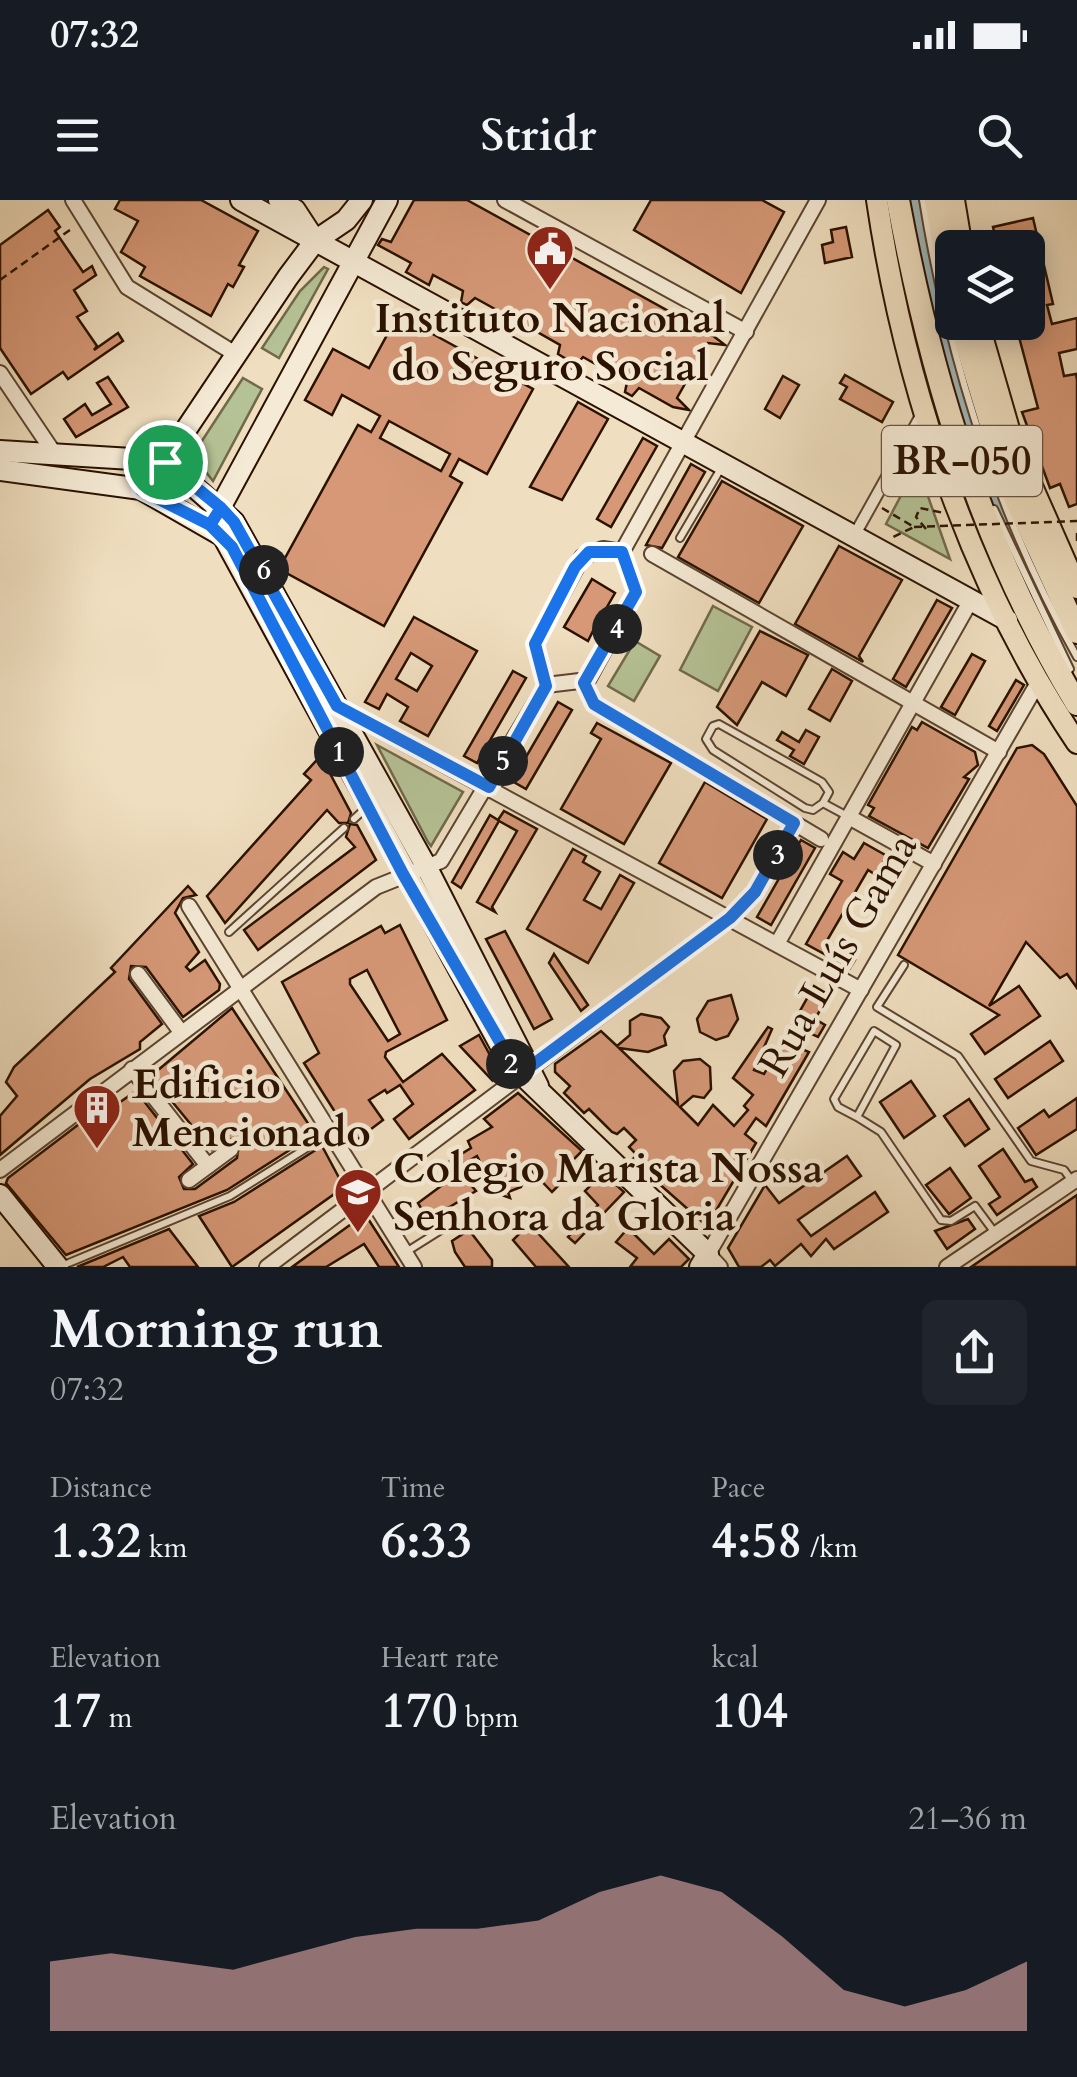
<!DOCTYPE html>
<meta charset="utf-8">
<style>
body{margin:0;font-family:Cardo,serif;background:#20242c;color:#f1f3f6;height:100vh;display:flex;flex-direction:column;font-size:38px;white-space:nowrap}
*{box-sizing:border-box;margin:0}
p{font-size:32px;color:#9ea1a6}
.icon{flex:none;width:55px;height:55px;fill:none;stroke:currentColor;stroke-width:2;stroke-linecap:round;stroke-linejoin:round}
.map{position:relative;height:1067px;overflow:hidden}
.panel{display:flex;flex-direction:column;background:#171b24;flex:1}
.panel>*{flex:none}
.fabs{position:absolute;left:935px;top:30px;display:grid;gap:20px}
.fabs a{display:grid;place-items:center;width:110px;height:110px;border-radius:15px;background:#171b24;box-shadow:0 5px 25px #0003;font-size:50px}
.pin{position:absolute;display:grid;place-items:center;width:85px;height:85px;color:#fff;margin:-42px;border:5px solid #fff;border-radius:50%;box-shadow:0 2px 10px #0007}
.km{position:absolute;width:50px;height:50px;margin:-25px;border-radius:50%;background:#222;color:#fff;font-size:28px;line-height:50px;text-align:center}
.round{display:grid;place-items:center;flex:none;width:105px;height:105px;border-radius:15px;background:#20242c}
.headline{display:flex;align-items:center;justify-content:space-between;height:170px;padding:0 50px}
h1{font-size:55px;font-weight:800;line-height:75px}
.stats{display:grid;grid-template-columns:repeat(3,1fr);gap:15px;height:170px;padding:10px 50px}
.stats div{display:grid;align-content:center}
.stats b{font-size:50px;font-weight:800}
.stats small{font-size:28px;font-weight:400}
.stats p{font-size:28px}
.chart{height:280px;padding:20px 50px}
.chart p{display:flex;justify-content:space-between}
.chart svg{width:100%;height:180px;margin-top:10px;fill:#c59692;opacity:.7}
.status{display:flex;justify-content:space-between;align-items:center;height:70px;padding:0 50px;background:#171b24;direction:ltr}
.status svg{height:28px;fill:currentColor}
header{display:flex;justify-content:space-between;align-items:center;height:130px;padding:0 50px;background:#171b24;font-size:45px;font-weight:800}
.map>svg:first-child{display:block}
</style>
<div class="status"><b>07:32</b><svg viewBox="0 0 49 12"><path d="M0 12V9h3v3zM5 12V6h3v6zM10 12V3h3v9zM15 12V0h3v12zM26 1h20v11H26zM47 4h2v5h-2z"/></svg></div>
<header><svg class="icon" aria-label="menu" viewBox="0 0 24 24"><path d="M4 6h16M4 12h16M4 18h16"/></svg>Stridr<svg class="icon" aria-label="search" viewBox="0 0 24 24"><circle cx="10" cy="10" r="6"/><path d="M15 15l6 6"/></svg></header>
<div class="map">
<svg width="1077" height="1067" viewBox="0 0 1077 1067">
<rect width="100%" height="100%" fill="#efdebf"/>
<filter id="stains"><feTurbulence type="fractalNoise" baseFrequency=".002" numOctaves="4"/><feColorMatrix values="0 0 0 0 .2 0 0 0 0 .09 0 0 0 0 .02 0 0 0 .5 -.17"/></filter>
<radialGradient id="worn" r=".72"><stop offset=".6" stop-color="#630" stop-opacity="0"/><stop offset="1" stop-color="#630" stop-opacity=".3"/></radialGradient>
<g fill="#b5c295" stroke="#706a4a" stroke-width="2.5">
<polygon points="324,67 328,69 279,158 262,148 300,91"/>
<polygon points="243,178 262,189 213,281 198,262 196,250"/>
<polygon points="917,265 950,359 886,324"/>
<polygon points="713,406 752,427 718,491 680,470"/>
<polygon points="635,441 660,456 634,501 608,486"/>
<polygon points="377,545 463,592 431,646 428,642"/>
</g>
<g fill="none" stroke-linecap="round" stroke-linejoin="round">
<path stroke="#9fb9bd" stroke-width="22" d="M916,0C933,116 964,224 1010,331"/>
</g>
<g fill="#d69877" stroke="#2a1100" stroke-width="2.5" fill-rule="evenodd">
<polygon points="120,0 201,0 258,31 239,65 244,67 233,87 228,84 211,116 140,76 145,67 121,52 138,21 115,9"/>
<polygon points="414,0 467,0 712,135 725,145 708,143 677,198 689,210 673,207 639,188 632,196 625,192 627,182 583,157 576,165 558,154 560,145 516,120 508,128 501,124 504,114 475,98 467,105 461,102 463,91 433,75 429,85 406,72 411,63 378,45 382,39 391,42"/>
<polygon points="651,0 762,0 784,12 741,93 634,30"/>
<polygon points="48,10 60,27 55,31 83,72 92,66 96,75 74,90 87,111 77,117 97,146 94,150 118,133 123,141 68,179 63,172 31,194 0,148 0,45"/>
<polygon points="1033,18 1053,104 1047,105 1052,124 1077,118 1077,149 1059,153 1064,176 1076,174 1077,180 1077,304 1069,307 1060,284 1050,288 1022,212 1038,208 1015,122 1028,122 1028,48 998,48 993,27"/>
<polygon points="846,27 852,57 825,63 822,45 833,42 831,30"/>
<path d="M398,115L533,189L487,274L459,259L450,276L462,283L384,426L279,369L358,225L371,232L380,216L342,195L332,215L305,200L333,149L369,168ZM389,221L450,254L441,271L380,238Z"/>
<polygon points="845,175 893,202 882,222 840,199 847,187 840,183"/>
<polygon points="783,176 799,185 780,218 765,209"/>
<polygon points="108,177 128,207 76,237 64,219 85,204 92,215 111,204 97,183"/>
<polygon points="578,202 608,219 562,300 530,287"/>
<polygon points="643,238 657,246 611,327 597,319"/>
<polygon points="691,264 705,272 662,348 646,345"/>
<polygon points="722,281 803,326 759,403 678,357"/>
<polygon points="839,346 902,380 859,456 863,462 795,424"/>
<polygon points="592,379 615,393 603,414 609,417 599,434 593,431 588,441 564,427"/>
<polygon points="937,400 952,408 906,487 893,479"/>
<path d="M414,417L477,451L428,536L400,521L408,507L387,494L379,509L365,502ZM411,453L432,466L417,491L396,479Z"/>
<polygon points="760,431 808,455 786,496 762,482 737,525 717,507"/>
<polygon points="972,454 985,461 955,515 941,507"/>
<polygon points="832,469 852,481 830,521 809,509"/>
<polygon points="513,471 526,478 477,563 464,556"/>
<polygon points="1016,480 1024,485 997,531 989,526"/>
<polygon points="558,502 572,510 526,589 512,581"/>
<polygon points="922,522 975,552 978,565 964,577 969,579 928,648 869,616 874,608 868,605 912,527 917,530"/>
<polygon points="597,523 671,563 624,644 561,609 601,539 591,533"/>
<polygon points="806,530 819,537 804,564 790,556 794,550 777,540 782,532 799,542"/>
<polygon points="1032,545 1044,554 1077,606 1077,788 1067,774 1060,778 1026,742 989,806 1019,786 1040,816 985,854 971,834 999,815 898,755 1017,548"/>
<polygon points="325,551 330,561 326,566 351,613 348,623 339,623 327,610 225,723 207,696 311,580 304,574"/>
<polygon points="705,582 767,619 722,698 659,663"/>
<polygon points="504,611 537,629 492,707 495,712 477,702 517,631 499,621 461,688 452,682 490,615 498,620"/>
<polygon points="350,624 357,625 376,660 258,750 244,730 355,647 346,637"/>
<polygon points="801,640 815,648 771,725 757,717"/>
<polygon points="864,643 887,656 876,675 868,670 825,744 855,760 850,768 806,744 842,681 830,674 843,652 854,659"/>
<polygon points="573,649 586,656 583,662 600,672 584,700 601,709 620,675 634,683 588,763 527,729"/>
<polygon points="188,686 196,695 183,698 175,713 199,752 186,767 190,771 205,760 220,784 219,790 183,817 146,767 131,766 129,779 162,824 140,842 140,849 90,879 0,955 0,916 17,896 6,882 14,867 115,772 111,768"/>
<path d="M400,725L447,820L386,852L385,857L403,882L442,854L475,890L409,939L394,919L413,904L400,885L387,893L385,890L369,900L383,920L354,942L304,863L319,853L282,782L381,726L385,733ZM367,770L400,834L388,841L350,784V779Z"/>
<polygon points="505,731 552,819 534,829 486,739"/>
<polygon points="554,754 588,805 581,811 549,763"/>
<polygon points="814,786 829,795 815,819 825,825 818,837 792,825"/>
<polygon points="731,795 738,819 728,836 716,840 700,832 697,819 708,801"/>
<polygon points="232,808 315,934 227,990 66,1055 6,983 8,978 99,909 103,914 136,891 193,964 179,977 184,989 195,989 237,958 239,942 229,939 212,950 151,876"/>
<polygon points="641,814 661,818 669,827 664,836 666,845 648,852 619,848 678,905 674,871 683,861 700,859 710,867 711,889 704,898 693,896 680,907 698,925 713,905 734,926 748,910 744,906 753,895 733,878 768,827 772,829 754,870 764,874 783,841 809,852 766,926 756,918 745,934 756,943 707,1026 632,960 637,955 629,947 636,940 624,928 617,934 612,932 589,909 584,913 564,893 570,886 555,872 555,864 601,831 617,846 630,835 630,821"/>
<polygon points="479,835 496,866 492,880 460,846"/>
<polygon points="1050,841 1063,861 1008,898 995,879"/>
<polygon points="911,881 935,916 904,938 880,902"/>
<polygon points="518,893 582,951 569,964 578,973 569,982 566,978 552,992 528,967 521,987 508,992 510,998 496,993 477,956 455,969 450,961 471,948 468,941 492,927 484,919"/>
<polygon points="1077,898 1077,929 1036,955 1018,928 1044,910 1049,917"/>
<polygon points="969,899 989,929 965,946 944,916"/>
<polygon points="322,946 344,987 232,1067 199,1016 234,1002"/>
<polygon points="1003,949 1025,982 1032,979 1037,987 997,1015 989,1004 1000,997 979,966"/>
<polygon points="847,956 861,976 798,1020 811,1036 875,992 888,1012 834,1049 826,1039 811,1056 801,1044 775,1066 770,1060 761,1067 739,1067 728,1048 765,985 779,1003"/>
<polygon points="950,968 971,998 949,1014 926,985"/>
<polygon points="460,972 476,991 428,1020 418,1003"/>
<polygon points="603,973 624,992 575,1043 568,1037 598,1005 585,991"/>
<polygon points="1077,995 1077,1067 971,1067 1012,1039"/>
<polygon points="365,1014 399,1067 379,1067 364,1044 326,1067 292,1067"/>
<polygon points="968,1019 975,1029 947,1049 935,1031"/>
<polygon points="527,1026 536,1031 569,1067 536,1067 513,1040"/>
<polygon points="628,1028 654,1054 669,1039 689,1059 681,1067 630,1067 637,1058 616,1042"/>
<polygon points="169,1029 198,1067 130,1067 123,1057 103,1067 77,1067"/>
<polygon points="469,1030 492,1060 492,1067 465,1067 455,1052 452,1041"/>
</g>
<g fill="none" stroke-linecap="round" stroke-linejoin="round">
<g stroke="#5b4430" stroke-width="10">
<g id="service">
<path d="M923,0C949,160 997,315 1077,457"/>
<polyline points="994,309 1070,469"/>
<polyline points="680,338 720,270"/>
<polyline points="823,603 813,610 805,608 713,550 706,539 713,526 719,524 822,582 829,592 823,603 849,617"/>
<polyline points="354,619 367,607"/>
<polyline points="731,717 755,692 793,624"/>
<polyline points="229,732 344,628"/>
<polyline points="904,765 877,807 958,856 1031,961 1064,970 1072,981"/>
<polyline points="857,917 838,907 834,899 874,831 896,845 857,917 881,932 941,1020 951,1021 975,1006 995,1033"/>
<polyline points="406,1052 468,1013"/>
<polyline points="59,1067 230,996 329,934"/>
</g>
</g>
<g stroke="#5b4430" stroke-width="14">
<polyline id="pedestrian" points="854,336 922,214"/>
</g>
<g stroke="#5b4430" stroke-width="18">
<g id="minor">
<polyline points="73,0 127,87 237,155"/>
<polyline points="505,0 746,132"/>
<polyline points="0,173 56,256"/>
<polygon points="603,349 622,352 636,392 588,480 546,485 535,444 582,357"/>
<polyline points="622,352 818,0"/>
<polyline points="652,354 999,552"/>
<polyline points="584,483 594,504 821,639"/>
<polyline points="338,507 861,790"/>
<polyline points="849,617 934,664"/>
<polyline points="189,706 414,1067"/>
<polyline points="777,744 971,400"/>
<polyline points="138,774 181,832"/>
<polyline points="132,869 208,966"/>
<polyline points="0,970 376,687 441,661 546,485"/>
<polyline points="189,980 231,949"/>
<polyline points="267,1067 730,718"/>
<polyline points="720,1067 708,1054 1039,481"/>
<polyline points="947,1067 1077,979"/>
</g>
</g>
<g stroke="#2a1100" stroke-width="24">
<g id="secondary">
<polyline points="241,0 1007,420"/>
<polyline points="279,0 295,10 314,39"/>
<polyline points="0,251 165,261 234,322 427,668 538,886"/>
<polyline points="0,270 141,289 223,336 510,863 708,1054 700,1067"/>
<polyline points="141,289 165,261 288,77 315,41 346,20 362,0"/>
<polyline points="214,319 387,0"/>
<polyline points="0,995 58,1067"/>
</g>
</g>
<g stroke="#2a1100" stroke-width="24">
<g id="primary">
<path d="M877,0C905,189 970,384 1077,543"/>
<polyline points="954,0 962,48"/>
<polyline points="978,122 1013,243 1077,388"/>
</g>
</g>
<g stroke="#2a1100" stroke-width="26">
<g id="trunk">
<path d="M898,0C931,179 982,347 1077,504"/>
<polyline points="936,0 952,90"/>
<polyline points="960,122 1010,286 1077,432"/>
</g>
</g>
<g stroke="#2a1100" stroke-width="2.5" stroke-dasharray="8 5" stroke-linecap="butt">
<polyline points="0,80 74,27"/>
<polyline points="882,308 914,327 891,338"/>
<polyline points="926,329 916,317 920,308 944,313"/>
<polyline points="1077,333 1077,343"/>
</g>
<use href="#service" stroke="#f5ead5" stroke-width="6"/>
<use href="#pedestrian" stroke="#f5ead5" stroke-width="10"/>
<use href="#minor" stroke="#f5ead5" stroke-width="14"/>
<use href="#secondary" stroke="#f5ead5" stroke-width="20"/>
<use href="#primary" stroke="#efdebf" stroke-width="20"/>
<use href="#trunk" stroke="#efdebf" stroke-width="22"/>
<polyline stroke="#2a1100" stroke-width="2.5" stroke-dasharray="8 5" stroke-linecap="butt" points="914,327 1077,321"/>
</g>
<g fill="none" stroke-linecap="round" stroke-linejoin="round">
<g stroke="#fff" stroke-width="20">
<polyline id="route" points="165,262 221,308 210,325 232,347 403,674 519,875 730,718 755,692 794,623 594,504 584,483 636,392 622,352 589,352 575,367 535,444 546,486 489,587 337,506 234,322 221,308 210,325 141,290 165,262"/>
</g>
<use href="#route" stroke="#1a73e8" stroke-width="12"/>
</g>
<defs>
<g id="civic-pin" transform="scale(2.5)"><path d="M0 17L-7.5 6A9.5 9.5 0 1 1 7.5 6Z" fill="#8f2418" stroke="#f5ead5"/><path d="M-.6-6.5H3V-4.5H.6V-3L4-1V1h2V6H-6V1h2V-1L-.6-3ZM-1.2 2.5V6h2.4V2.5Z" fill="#fff"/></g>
<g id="building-pin" transform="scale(2.5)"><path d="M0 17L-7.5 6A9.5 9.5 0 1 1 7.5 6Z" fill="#8f2418" stroke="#f5ead5"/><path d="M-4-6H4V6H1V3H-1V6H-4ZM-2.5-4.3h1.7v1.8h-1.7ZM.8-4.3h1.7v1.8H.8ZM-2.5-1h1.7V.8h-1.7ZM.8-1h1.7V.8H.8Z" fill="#fff"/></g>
<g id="school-pin" transform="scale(2.5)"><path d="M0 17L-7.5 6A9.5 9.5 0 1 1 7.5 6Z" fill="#8f2418" stroke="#f5ead5"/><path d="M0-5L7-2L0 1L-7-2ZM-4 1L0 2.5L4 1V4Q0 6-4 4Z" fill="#fff"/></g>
</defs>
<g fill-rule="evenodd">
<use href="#civic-pin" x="550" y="49"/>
<use href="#building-pin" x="97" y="908"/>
<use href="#school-pin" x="358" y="992"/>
</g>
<g text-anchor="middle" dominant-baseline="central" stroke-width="9" stroke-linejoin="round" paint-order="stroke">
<rect fill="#f5ead5" stroke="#675240" stroke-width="2.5" x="882" y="226" width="160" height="70" rx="8"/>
<g font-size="40" font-weight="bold" fill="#2a1100">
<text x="962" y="261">BR-050</text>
</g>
<g font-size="42" font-weight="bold" fill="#2a1100" stroke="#f5ead5" text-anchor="start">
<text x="550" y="118" text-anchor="middle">Instituto Nacional<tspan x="550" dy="48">do Seguro Social</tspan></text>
<text x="132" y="884">Edificio<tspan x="132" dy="48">Mencionado</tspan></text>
<text x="393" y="968">Colegio Marista Nossa<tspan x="393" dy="48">Senhora da Gloria</tspan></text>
</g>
<g font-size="42" fill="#2a1100" stroke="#f5ead5">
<text transform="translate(838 755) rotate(-60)">Rua Luís Gama</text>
</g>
</g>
<rect width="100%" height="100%" filter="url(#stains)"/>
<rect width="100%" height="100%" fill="url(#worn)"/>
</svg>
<div class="fabs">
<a><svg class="icon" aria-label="layers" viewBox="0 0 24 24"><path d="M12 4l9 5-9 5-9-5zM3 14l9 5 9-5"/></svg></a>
</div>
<div class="pin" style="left:165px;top:262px;background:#1e9e55"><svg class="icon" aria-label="arrive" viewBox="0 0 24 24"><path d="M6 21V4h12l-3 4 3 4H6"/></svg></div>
<b class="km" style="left:339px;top:552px">1</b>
<b class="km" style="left:511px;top:864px">2</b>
<b class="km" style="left:778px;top:655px">3</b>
<b class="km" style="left:617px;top:429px">4</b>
<b class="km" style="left:503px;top:561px">5</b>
<b class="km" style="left:264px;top:370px">6</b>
</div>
<section class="panel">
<div class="headline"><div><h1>Morning run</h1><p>07:32</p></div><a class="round"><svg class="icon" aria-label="share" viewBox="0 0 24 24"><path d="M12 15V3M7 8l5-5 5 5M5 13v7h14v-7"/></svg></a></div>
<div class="stats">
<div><p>Distance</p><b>1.32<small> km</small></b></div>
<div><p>Time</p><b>6:33</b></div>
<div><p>Pace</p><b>4:58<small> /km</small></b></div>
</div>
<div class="stats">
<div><p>Elevation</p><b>17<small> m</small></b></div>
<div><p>Heart rate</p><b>170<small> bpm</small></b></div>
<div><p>kcal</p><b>104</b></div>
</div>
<div class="chart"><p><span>Elevation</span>21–36 m</p>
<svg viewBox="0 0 160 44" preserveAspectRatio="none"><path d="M0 44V27L10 25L20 27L30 29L40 25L50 21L60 19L70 19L80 17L90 10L100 6L110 10L120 21L130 34L140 38L150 34L160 27V44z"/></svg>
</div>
</section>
